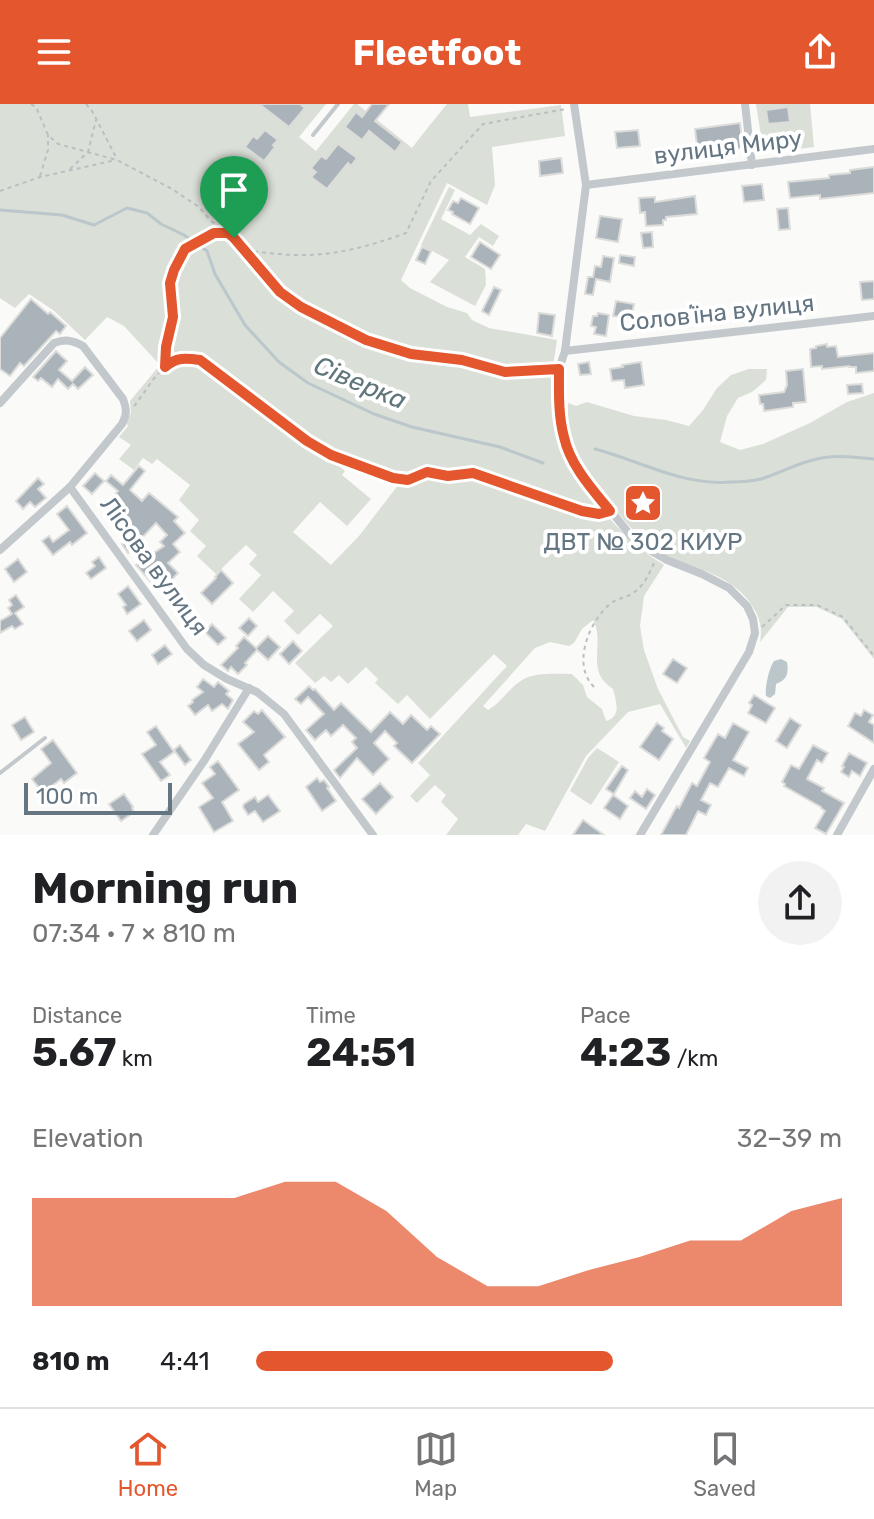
<!DOCTYPE html>
<meta charset="utf-8">
<style>
body{margin:0;font-family:Rubik,sans-serif;background:#f2f2f2;color:#202124;height:100vh;display:flex;flex-direction:column;font-size:30px;white-space:nowrap}
*{box-sizing:border-box;margin:0}
p{font-size:26px;color:#757577}
.icon{flex:none;width:44px;height:44px;fill:none;stroke:currentColor;stroke-width:2;stroke-linecap:round;stroke-linejoin:round}
.map{position:relative;height:731px;overflow:hidden}
.drawer{display:flex;flex-direction:column;background:#fff;flex:1}
.drawer>*{flex:none}
.scale{position:absolute;left:24px;bottom:20px;width:148px;box-sizing:border-box;padding-left:8px;border:4px solid #657683;border-top:0;font-size:22px;line-height:28px;white-space:nowrap;color:#657683;-webkit-text-stroke:6px #fff;paint-order:stroke}
.pin{position:absolute;display:grid;place-items:center;width:68px;height:68px;color:#fff;margin:-82px -34px;border-radius:50% 50% 50% 0;rotate:-45deg;box-shadow:0 0 8px #0007}
.pin .icon{rotate:45deg}
.round{display:grid;place-items:center;flex:none;width:84px;height:84px;border-radius:42px;background:#f2f2f2}
.overview{display:flex;align-items:center;justify-content:space-between;height:136px;padding:0 32px}
h1{font-size:44px;font-weight:700;line-height:60px}
.metrics{display:grid;grid-template-columns:repeat(3,1fr);gap:12px;height:136px;padding:8px 32px}
.metrics div{display:grid;align-content:center}
.metrics b{font-size:40px;font-weight:700}
.metrics small{font-size:22px;font-weight:400}
.metrics p{font-size:22px}
.chart{height:224px;padding:16px 32px}
.chart p{display:flex;justify-content:space-between}
.chart svg{width:100%;height:144px;margin-top:8px;fill:#e4572e;opacity:.7}
ul{padding:0 32px;list-style:none;font-size:26px}
li{display:grid;grid-template-columns:128px 96px 1fr;align-items:center;height:60px}
li i{height:20px;border-radius:10px;background:#e4572e}
header{display:flex;justify-content:space-between;align-items:center;height:104px;padding:0 32px;background:#e4572e;color:#fff;font-size:36px;font-weight:700}
.tab-bar{display:flex;justify-content:space-around;align-items:center;height:112px;border-top:2px solid #e0e0e0;background:#fff;font-size:22px;color:#757577}
.tab-bar a{display:grid;justify-items:center;gap:4px}
.tab-bar .on{color:#e4572e}
.map>svg:first-child{display:block}
</style>
<header><svg class="icon" aria-label="menu" viewBox="0 0 24 24"><path d="M4 6h16M4 12h16M4 18h16"/></svg>Fleetfoot<svg class="icon" aria-label="share" viewBox="0 0 24 24"><path d="M12 15V3M7 8l5-5 5 5M5 13v7h14v-7"/></svg></header>
<div class="map">
<svg width="874" height="731" viewBox="0 0 874 731">
<rect width="100%" height="100%" fill="#fafaf8"/>
<g fill="#dadfd7" fill-rule="evenodd">
<path d="M0,0H326L299,33L316,47L354,0H357L412,44C423,29 435,15 447,0H468L470,13L561,1L565,32L492,43L495,81L487,101L447,79L401,176L410,184L447,203L467,209L472,216L489,224L557,236C554,256 550,277 552,298C558,359 612,430 664,461L644,492L640,522L644,546L658,585L683,633L690,637L686,644L660,600L628,608L586,652L545,727L526,720L518,731H446L458,715L441,698L446,691L435,681L417,699L410,692L430,671L418,659L507,562L494,550L430,615L407,591L398,600L375,579L378,575L366,563L348,580L339,571L331,578L324,572L315,579L295,559L333,522L320,510L298,531L284,517L294,507L273,487L253,508L239,495L261,471L249,460L257,451L246,441L216,470L197,452L206,442L190,427L199,416L179,396L190,381L157,355L152,360L143,354L134,366L119,355L131,341L119,333L128,322L126,319L131,309L130,297L160,261L124,222L107,213L85,236L53,206L29,190L15,204L0,194ZM332,356L399,380L359,432L331,461L293,428L320,398L347,422L371,395L342,371L345,367ZM593,516C606,539 584,567 613,585C616,597 622,613 606,617L602,605L587,593L583,581L572,570C557,570 535,568 522,576C509,584 501,599 488,606L483,602L535,544L550,538L569,542L574,539L582,525Z"/>
<polygon points="756,0 810,0 814,43 773,48 762,39"/>
<polygon points="449,83 455,86 441,115 470,131 481,120 499,132 493,142 479,133 465,153 485,165 486,181 475,202 430,178 449,156 421,141"/>
<path d="M749,265H767L766,276L752,288L738,294L727,312L720,338L740,346L763,340L810,319L847,298L874,289V555L842,515L817,503H788L760,538C762,526 761,519 756,508C732,463 683,467 648,440C627,424 578,361 570,336C566,326 568,311 568,299L576,302L587,298L634,312L666,316L689,322L703,306L717,284L731,271Z"/>
<polygon points="597,644 619,658 591,701 570,687 588,654"/>
</g>
<path fill="#bbc7cb" d="M781,555L787,558C789,569 787,576 776,580L775,590L770,594L766,592C765,583 769,564 774,557Z"/>
<g fill="none" stroke-linecap="round" stroke-linejoin="round">
<g stroke="#bbc7cb" stroke-width="3">
<polyline points="0,106 62,111 94,121 127,104 147,109 161,120 184,131 207,147 215,170 245,221 279,258 308,279 374,310 412,323 500,343 543,359"/>
<path d="M595,345C641,357 682,382 731,378C740,378 752,377 761,375C779,370 795,360 813,356C832,350 854,353 874,355"/>
</g>
</g>
<g fill="#aab3b9" stroke="#dcdcda" stroke-width="2">
<polygon points="259,0 300,0 305,4 289,23"/>
<polygon points="372,0 389,0 375,17 402,38 395,48 369,27 362,36 345,23 356,8 362,13"/>
<polygon points="788,3 790,18 768,20 766,6"/>
<polygon points="740,19 743,44 698,50 695,25"/>
<polygon points="265,26 278,36 273,41 275,43 264,57 245,43 253,32 257,35"/>
<polygon points="638,26 640,42 617,44 615,28"/>
<polygon points="338,40 357,54 351,62 348,59 327,85 311,73 316,68 311,64 321,52 326,55"/>
<polygon points="561,54 563,69 540,72 539,57"/>
<polygon points="874,63 874,89 820,95 820,91 790,94 788,78 829,74 829,71 850,69 850,66"/>
<polygon points="762,80 764,96 744,98 742,82"/>
<polygon points="695,92 697,110 666,113 666,116 663,116 663,121 646,122 645,108 640,109 639,94 655,93 655,98"/>
<polygon points="461,94 479,104 470,120 452,110 453,108 448,106 453,97 458,99"/>
<polygon points="788,104 790,125 779,126 777,105"/>
<polygon points="600,112 622,115 618,138 596,134"/>
<polygon points="652,128 653,143 643,144 641,129"/>
<polygon points="480,138 500,151 491,165 471,153"/>
<polygon points="422,143 431,147 425,160 416,156"/>
<polygon points="620,151 635,153 634,162 619,159"/>
<polygon points="603,152 614,154 610,178 596,175 593,191 585,190 588,173 593,173 595,162 601,163"/>
<polygon points="874,177 874,195 862,196 860,178"/>
<polygon points="494,183 501,186 489,211 482,207"/>
<polygon points="31,195 48,210 50,208 66,222 60,230 56,227 24,262 20,259 10,272 0,265 0,234"/>
<polygon points="616,197 634,200 631,215 613,212"/>
<polygon points="539,209 555,211 552,232 537,229"/>
<polygon points="598,209 609,211 606,232 594,230 596,223 591,222 593,212 597,212"/>
<polygon points="827,240 827,243 836,242 838,253 874,249 874,267 856,269 856,263 849,263 849,262 822,265 822,262 811,263 810,245 816,244 816,242"/>
<polygon points="56,247 67,257 59,266 72,277 85,263 93,271 78,285 73,280 68,285 58,275 52,283 41,274 38,277 33,273"/>
<polygon points="589,258 591,270 580,271 578,260"/>
<polygon points="641,258 644,281 625,284 624,276 612,277 610,265 623,263 622,261"/>
<polygon points="803,265 806,298 793,299 793,303 764,307 763,300 760,300 759,291 784,288 787,281 786,267"/>
<polygon points="862,280 863,289 848,290 847,281"/>
<polygon points="139,362 145,367 130,386 142,397 149,389 178,413 174,417 185,429 173,440 180,448 168,459 178,469 166,482 156,472 150,477 136,461 164,442 160,438 167,431 156,419 135,441 136,443 128,449 122,440 136,430 122,416 119,420 109,411 119,399 112,394 118,387 106,377 111,371 123,381"/>
<polygon points="95,369 104,377 92,390 83,382"/>
<polygon points="38,374 44,380 38,385 46,394 35,403 30,398 23,405 16,397"/>
<polygon points="67,402 87,429 72,441 70,438 53,451 42,437 49,432 53,438 69,426 57,410"/>
<polygon points="99,453 106,464 91,475 86,469 95,462 92,458"/>
<polygon points="18,455 27,468 14,478 5,465"/>
<polygon points="221,466 233,479 212,500 201,489 216,474 215,473"/>
<polygon points="128,482 141,500 127,510 123,503 126,501 118,490"/>
<polygon points="16,491 24,503 15,509 23,520 15,525 12,522 0,529 0,517 12,510 8,504 12,501 9,496"/>
<polygon points="249,514 257,522 248,532 239,524"/>
<polygon points="144,516 151,526 137,537 129,527"/>
<polygon points="212,520 226,534 218,541 205,528"/>
<polygon points="268,532 280,543 268,556 257,546 245,559 247,561 238,570 231,563 228,567 221,561 238,544 236,542 244,533 256,544"/>
<polygon points="293,537 302,547 289,560 280,550"/>
<polygon points="165,541 172,550 158,560 152,551"/>
<polygon points="673,555 687,564 677,579 663,570"/>
<polygon points="203,575 214,583 218,578 229,587 226,590 233,596 228,605 222,600 212,607 208,601 195,611 188,602 193,598 192,596 203,588 197,583"/>
<polygon points="309,582 313,586 315,585 334,606 341,599 371,628 390,608 403,620 411,611 427,626 431,622 440,630 412,659 394,642 397,639 385,627 374,639 389,655 373,671 357,654 340,674 334,666 357,644 352,638 356,634 343,621 331,632 326,626 315,636 306,626 324,610 308,593 301,600 295,595"/>
<polygon points="754,591 775,604 766,619 748,609 752,601 749,599"/>
<polygon points="262,606 285,633 264,651 269,658 259,666 238,640 254,628 243,618 254,607 258,610"/>
<polygon points="864,606 873,611 869,618 874,621 874,639 848,622 855,609 861,612"/>
<polygon points="25,613 34,628 21,636 12,621"/>
<polygon points="790,614 801,621 787,644 776,637"/>
<polygon points="657,619 664,624 662,627 673,635 659,656 640,643"/>
<polygon points="733,619 749,628 733,656 748,664 744,672 729,664 718,683 710,679 701,696 711,701 706,711 698,707 686,731 661,731 674,707 677,702 679,704 692,679 697,682 710,658 704,654 718,630 725,634"/>
<polygon points="156,622 174,648 160,658 170,671 161,677 142,650 156,641 147,628"/>
<polygon points="53,636 77,669 64,679 61,675 43,689 32,675 51,659 41,645"/>
<polygon points="180,641 191,656 185,661 174,646"/>
<polygon points="813,641 828,649 822,659 817,656 807,675 824,684 822,687 844,699 826,730 815,724 825,707 821,704 821,703 784,682 785,680 782,678 791,661 799,665"/>
<polygon points="849,649 867,659 860,672 852,667 849,673 841,668 844,663 842,662"/>
<polygon points="218,657 239,686 222,698 233,717 214,728 199,703 213,694 202,679 215,670 210,663"/>
<polygon points="622,662 628,666 614,690 606,685"/>
<polygon points="317,674 320,678 324,676 329,683 327,684 336,697 322,707 306,683"/>
<polygon points="380,679 393,693 376,710 362,695"/>
<polygon points="647,685 655,691 646,705 630,694 635,687 642,693"/>
<polygon points="124,690 133,703 132,704 134,708 121,717 109,700"/>
<polygon points="268,691 280,707 263,718 255,707 248,711 243,703 244,700 255,693 258,698"/>
<polygon points="613,691 628,702 620,715 604,704"/>
<polygon points="583,716 604,731 573,731"/>
</g>
<g fill="none" stroke-linecap="round" stroke-linejoin="round">
<g stroke="#bbbfc2" stroke-width="2" stroke-dasharray="4 4" stroke-linecap="butt">
<polyline points="31,0 36,3 48,31 58,40 117,56 172,85 199,103 211,117 234,134 280,188 301,203 366,236 411,250 462,256 505,268 550,266"/>
<polyline points="86,0 92,7 117,55"/>
<polyline points="70,65 88,48 96,16"/>
<polyline points="40,72 48,46 48,31"/>
<polyline points="0,87 40,73 116,56"/>
<path d="M246,147C263,148 280,151 296,151C335,152 370,142 406,129L431,77L483,20L566,5"/>
<polyline points="165,262 166,243 173,213 170,179 174,166 185,145 214,129 225,129"/>
<path d="M134,302C155,276 162,250 200,256L307,337L331,351L393,374L408,376L427,368L448,372L473,369L582,407L601,410"/>
<polyline points="762,523 786,501 817,501 843,513 874,552"/>
<path d="M594,583C591,580 589,577 587,573C576,550 592,515 610,500C617,494 626,494 633,489C644,482 649,470 654,459"/>
</g>
<g stroke="#c3c8cc" stroke-width="4">
<polyline points="313,31 338,0"/>
<polyline points="0,669 45,634"/>
</g>
<g stroke="#c3c8cc" stroke-width="8">
<polyline points="574,0 586,81 565,247 559,265 559,301 564,336 581,370 631,432 648,445 667,456 702,470 729,484 747,502 753,515 755,529 749,548 640,731"/>
<polyline points="745,0 752,61"/>
<polyline points="586,81 874,45"/>
<polyline points="565,247 874,212"/>
<path d="M0,299L54,239C65,235 72,236 83,242L123,295C127,306 127,310 122,320L70,383L0,446"/>
<polyline points="70,383 187,545 204,561 227,575 257,588 284,610 373,731"/>
<polyline points="153,731 204,657 249,584"/>
<polyline points="837,731 874,665"/>
</g>
</g>
<g fill="none" stroke-linecap="round" stroke-linejoin="round">
<g stroke="#fff" stroke-width="16">
<path id="route" d="M214,129H228L234,134L280,188L301,203L366,236L411,250L462,256L505,268L559,265C559,288 558,311 564,333C570,361 592,385 610,407L599,410L582,407L473,369L448,372L427,368L408,376L393,374L331,351L307,337L200,256C186,254 176,253 165,263L166,243L173,213L170,179L174,166L185,145Z"/>
</g>
<use href="#route" stroke="#e4572e" stroke-width="10"/>
</g>
<defs>
<g id="sight-square" transform="scale(2)"><rect x="-9" y="-9" width="18" height="18" rx="4" fill="#e4572e" stroke="#fff"/><path d="M0-6L1.8-2.2L6-1.7L2.9 1.2L3.7 5.4L0 3.3L-3.7 5.4L-2.9 1.2L-6-1.7L-1.8-2.2Z" fill="#fff"/></g>
</defs>
<g fill-rule="evenodd">
<use href="#sight-square" x="643" y="399"/>
</g>
<g text-anchor="middle" dominant-baseline="central" stroke-width="8" stroke-linejoin="round" paint-order="stroke">
<g font-size="24" fill="#657683" stroke="#fff">
<text transform="translate(728 43) rotate(-7)">вулиця Миру</text>
<text transform="translate(717 209) rotate(-6)">Соловʼїна вулиця</text>
<text transform="translate(154 462) rotate(54)">Лісова вулиця</text>
</g>
<g font-size="24" fill="#657683" stroke="#fff">
<text x="643" y="438">ДВТ № 302 КИУР</text>
</g>
<g font-size="26" font-style="italic" fill="#60757c" stroke="#fff">
<text transform="translate(360 279) rotate(23)">Сіверка</text>
</g>
</g>
</svg>
<div class="scale">100 m</div>
<div class="pin" style="left:234px;top:134px;background:#1e9e55"><svg class="icon" aria-label="arrive" viewBox="0 0 24 24"><path d="M6 21V4h12l-3 4 3 4H6"/></svg></div>
</div>
<section class="drawer">
<div class="overview"><div><h1>Morning run</h1><p>07:34 · 7 × 810 m</p></div><a class="round"><svg class="icon" aria-label="share" viewBox="0 0 24 24"><path d="M12 15V3M7 8l5-5 5 5M5 13v7h14v-7"/></svg></a></div>
<div class="metrics">
<div><p>Distance</p><b>5.67<small> km</small></b></div>
<div><p>Time</p><b>24:51</b></div>
<div><p>Pace</p><b>4:23<small> /km</small></b></div>
</div>
<div class="chart"><p><span>Elevation</span>32–39 m</p>
<svg viewBox="0 0 160 44" preserveAspectRatio="none"><path d="M0 44V11L10 11L20 11L30 11L40 11L50 6L60 6L70 15L80 29L90 38L100 38L110 33L120 29L130 24L140 24L150 15L160 11V44z"/></svg>
</div>
<ul>
<li><b>810 m</b>4:41<i style="width:61%"></i></li>
</ul>
</section>
<nav class="tab-bar">
<a class="on"><svg class="icon" aria-label="home" viewBox="0 0 24 24"><path d="M3 11l9-7 9 7M6 9v11h12V9"/></svg>Home</a>
<a><svg class="icon" aria-label="map" viewBox="0 0 24 24"><path d="M3 6l6-2 6 2 6-2v14l-6 2-6-2-6 2zM9 4v14M15 6v14"/></svg>Map</a>
<a><svg class="icon" aria-label="saved" viewBox="0 0 24 24"><path d="M7 4h10v16l-5-4-5 4z"/></svg>Saved</a>
</nav>
